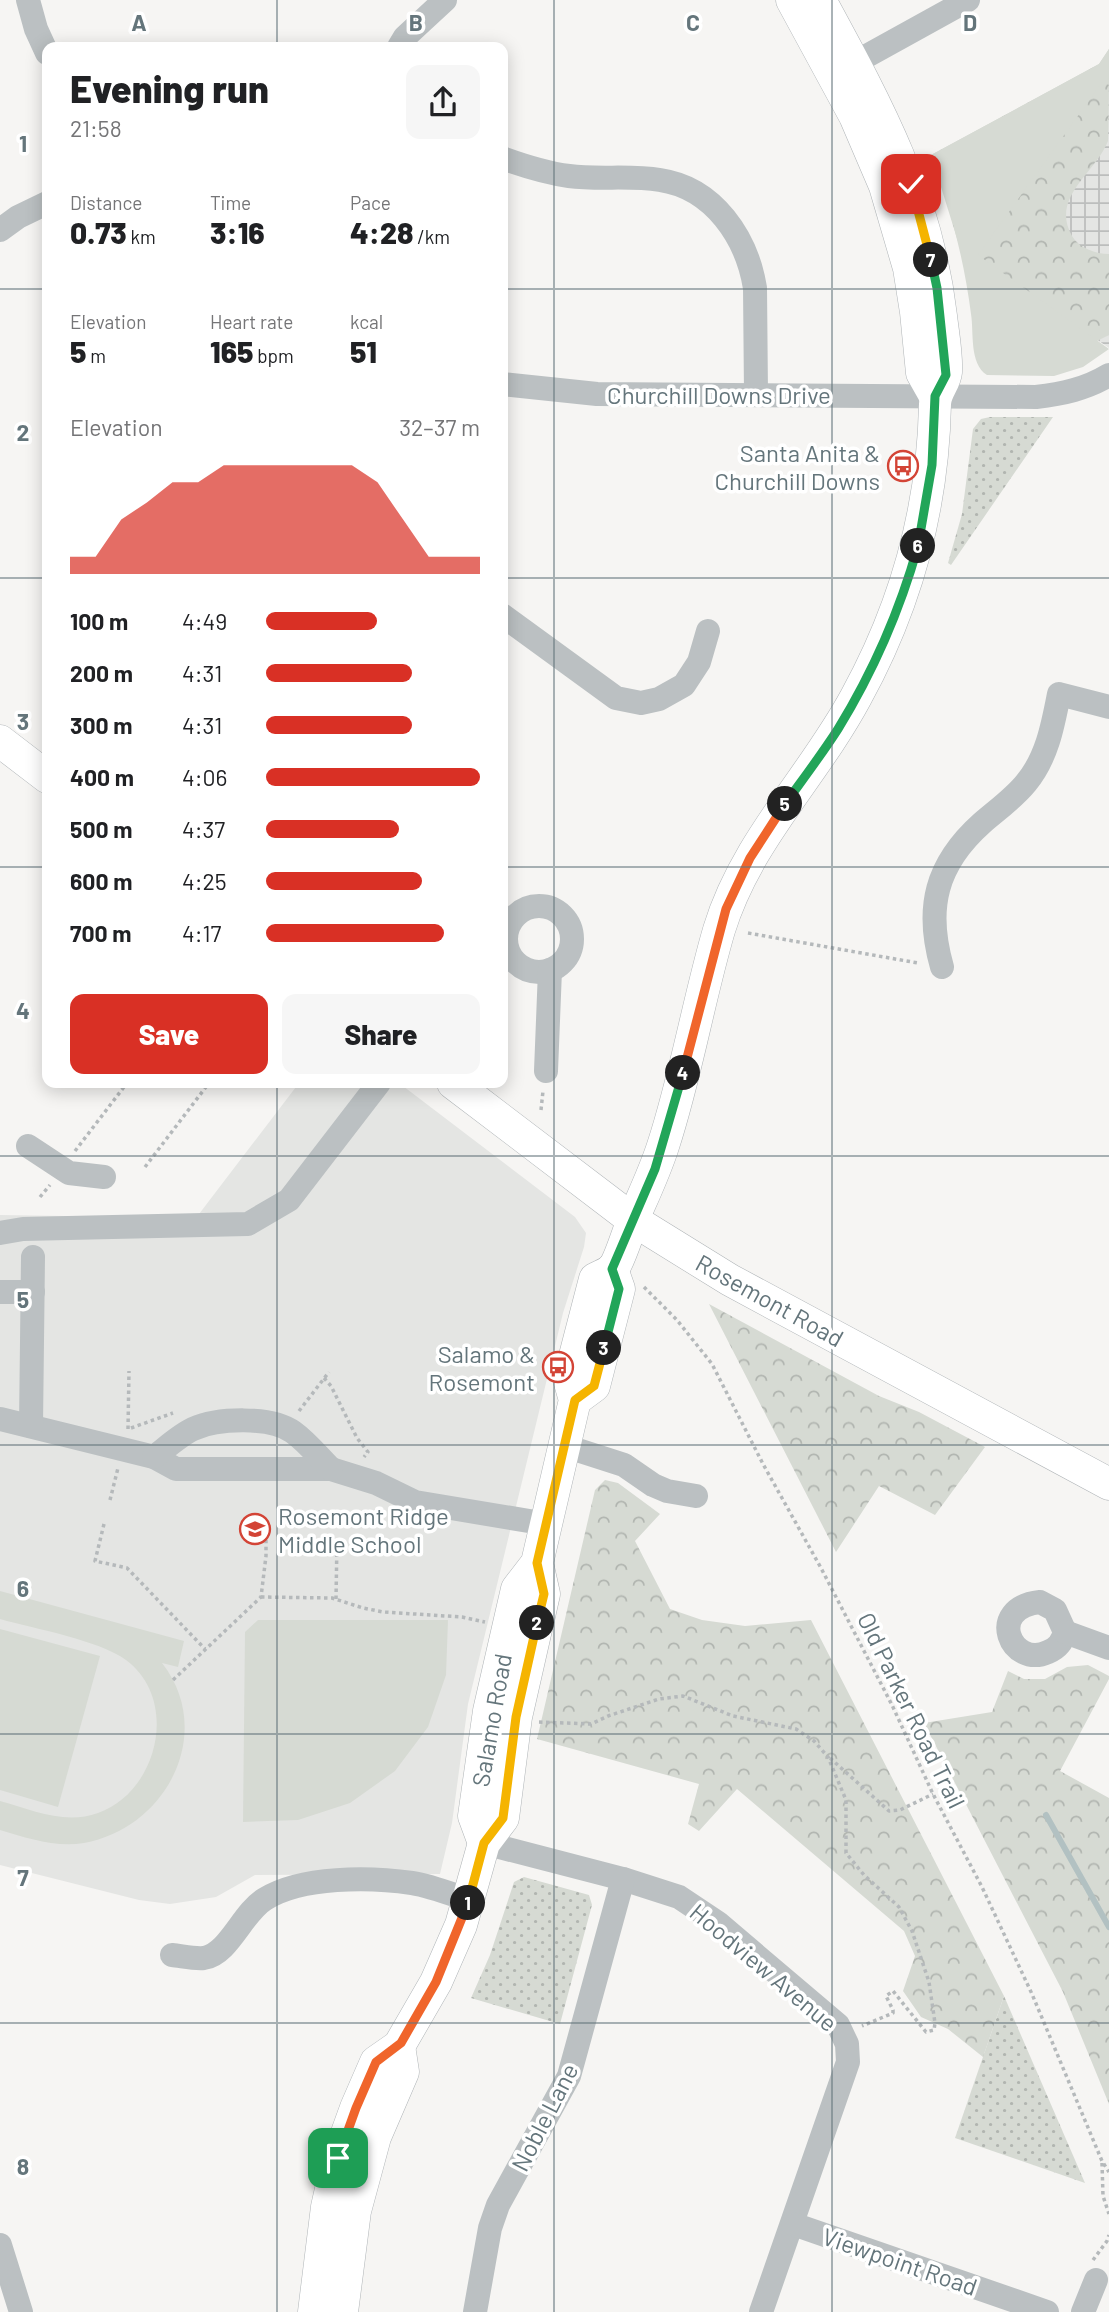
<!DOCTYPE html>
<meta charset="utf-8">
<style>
body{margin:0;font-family:Barlow,sans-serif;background:#f6f6f6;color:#202124;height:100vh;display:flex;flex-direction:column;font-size:26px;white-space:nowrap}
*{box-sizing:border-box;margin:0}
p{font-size:23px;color:#757577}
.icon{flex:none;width:38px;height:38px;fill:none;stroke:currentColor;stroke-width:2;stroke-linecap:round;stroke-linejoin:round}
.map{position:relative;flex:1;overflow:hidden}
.side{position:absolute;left:42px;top:42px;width:466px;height:1046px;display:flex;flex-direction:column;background:#fff;border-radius:14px;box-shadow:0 4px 18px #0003}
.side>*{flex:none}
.pin{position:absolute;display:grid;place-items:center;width:60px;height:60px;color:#fff;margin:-30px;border-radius:14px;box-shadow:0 4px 10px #0006}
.km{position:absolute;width:35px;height:35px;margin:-18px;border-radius:50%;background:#222;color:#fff;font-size:19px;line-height:35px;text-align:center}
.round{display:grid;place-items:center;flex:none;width:74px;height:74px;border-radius:14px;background:#f6f6f6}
.summary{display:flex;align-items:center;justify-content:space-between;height:119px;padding:0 28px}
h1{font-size:38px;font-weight:800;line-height:52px}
.figures{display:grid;grid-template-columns:repeat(3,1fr);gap:10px;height:119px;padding:7px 28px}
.figures div{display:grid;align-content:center}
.figures b{font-size:30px;font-weight:800}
.figures small{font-size:19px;font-weight:400}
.figures p{font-size:19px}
.chart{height:196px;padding:14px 28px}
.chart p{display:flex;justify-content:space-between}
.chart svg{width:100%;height:126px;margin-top:7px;fill:#d93025;opacity:.7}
.cta{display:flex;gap:14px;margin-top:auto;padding:14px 28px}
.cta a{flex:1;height:80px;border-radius:14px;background:#d93025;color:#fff;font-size:28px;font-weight:800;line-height:80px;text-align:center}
.cta a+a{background:#f6f6f6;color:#202124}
ul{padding:0 28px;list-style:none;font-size:23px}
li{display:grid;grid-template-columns:112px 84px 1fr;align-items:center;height:52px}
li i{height:18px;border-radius:9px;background:#d93025}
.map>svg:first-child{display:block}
</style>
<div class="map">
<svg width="1109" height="2312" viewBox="0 0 1109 2312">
<defs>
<pattern id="industrial-grid" width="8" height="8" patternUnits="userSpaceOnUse" patternTransform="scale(1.75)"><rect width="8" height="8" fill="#e4e5e3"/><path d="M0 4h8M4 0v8" fill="none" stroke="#bcbebd"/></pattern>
<pattern id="grass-dots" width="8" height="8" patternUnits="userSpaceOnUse" patternTransform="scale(1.75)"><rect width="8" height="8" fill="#d6dad3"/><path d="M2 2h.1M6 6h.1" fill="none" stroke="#b1b5b0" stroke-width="1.8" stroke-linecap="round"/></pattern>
<pattern id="forest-crowns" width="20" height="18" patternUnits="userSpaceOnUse" patternTransform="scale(1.75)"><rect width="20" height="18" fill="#d6dad3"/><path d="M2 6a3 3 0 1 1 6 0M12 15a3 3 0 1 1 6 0" fill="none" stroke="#b1b5b0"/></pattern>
</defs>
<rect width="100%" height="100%" fill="#f6f5f3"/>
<polygon fill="#e4e5e3" points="299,1083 399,1083 575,1217 586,1233 584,1247 563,1313 468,1704 452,1823 440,1874 255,1875 216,1897 170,1904 139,1900 0,1865 0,1215 196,1218"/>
<polygon fill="url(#industrial-grid)" points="1109,85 1109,348 978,256"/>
<g fill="url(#grass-dots)">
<polygon points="990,417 1053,417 951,565 948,563 962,514 973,429 981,419"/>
<polygon points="524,1877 589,1895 592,1905 560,2024 471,1998 490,1955 514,1882"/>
<polygon points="1004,1996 1085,2183 955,2138"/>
</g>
<g fill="url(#forest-crowns)">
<path d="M1109,49C1109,66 1109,131 1108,141C1095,174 1050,197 1072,236C1079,248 1096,254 1109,254V335L1093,343L960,248L931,155L1099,64Z"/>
<polygon points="709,1304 879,1396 919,1412 985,1447 935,1515 879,1486 836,1552"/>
<polygon points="605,1480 618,1483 660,1514 635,1541 670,1609 702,1620 745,1626 811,1620 1004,1996 983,2057 948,2029 921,2017 903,1991 915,1956 904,1931 737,1789 699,1831 688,1824 699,1784 537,1739 595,1490"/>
<polygon points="1088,1665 1109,1676 1109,1679 1060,1771 1109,1798 1109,2104 1063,1992 924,1723 992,1712 1008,1671 1024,1679 1045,1679 1067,1667"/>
</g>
<g fill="#d6dad3">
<path d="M1109,49V85L1103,81L978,255L1109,349L1083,367L1054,376L987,375C969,364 974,332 971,314C964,259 950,207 931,155L1099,64Z"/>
<path d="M0,1591L184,1641L178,1667L162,1663C216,1732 167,1828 84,1843C56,1848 27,1838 0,1830V1801C32,1810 65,1825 98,1813C158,1792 180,1700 126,1660C99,1640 35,1629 0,1619Z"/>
<polygon points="258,1620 448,1620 446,1675 428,1727 395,1771 350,1803 298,1820 243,1822 245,1632"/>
<polygon points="0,1629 100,1656 58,1807 0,1790"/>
</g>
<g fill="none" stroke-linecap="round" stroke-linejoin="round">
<polyline stroke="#b2c1c2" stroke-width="6" points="1046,1815 1109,1927"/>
<g stroke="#afb4b7" stroke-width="33">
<g id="major">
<polyline points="792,0 855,116 885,186 909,268 916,312 922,373 935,396"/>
<polyline points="0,741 47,777"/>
<polyline points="453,1083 633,1220 730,1280 1109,1484"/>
<polyline points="575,1400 594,1386 619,1289 612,1269"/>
<path d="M484,1843L474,1816L489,1711L517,1589L537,1563L575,1400L569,1379L595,1279C600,1276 609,1273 613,1269C620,1260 629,1229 634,1217C644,1194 655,1171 663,1146C686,1076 698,1002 719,930C746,841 813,777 856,697C906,606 933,509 935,404C935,392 945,383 946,372C947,354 943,334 941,316C927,195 877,105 820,0"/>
<polyline points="314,2312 327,2207 338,2158 356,2108 376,2062 399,2046 436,1982 461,1925 484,1843 503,1818 516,1717 544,1594 537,1563"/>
<polyline points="342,2312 355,2211 375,2137 403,2072 399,2046"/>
</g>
</g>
<g stroke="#b5b9bb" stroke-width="3.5" stroke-dasharray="3.5 3.5" stroke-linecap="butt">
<polyline points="748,933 918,963"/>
<polyline points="541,1110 543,1091"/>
<polyline points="75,1151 127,1083"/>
<polyline points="145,1167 209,1083"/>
<polyline points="40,1197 50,1185"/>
<polyline points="644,1287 677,1320 712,1364 763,1464 821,1568 892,1705 933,1794 982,1887 1032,1994 1102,2161 1109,2172"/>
<polyline points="324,1378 331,1386 357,1438 368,1452 364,1457"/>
<polyline points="299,1411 329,1372"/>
<polyline points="131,1428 173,1413"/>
<polyline points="128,1429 129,1371"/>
<polyline points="110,1500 118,1468"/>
<polyline points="104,1524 95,1561 127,1568 205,1649"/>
<polyline points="261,1597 332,1598 363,1608 383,1612 462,1617 485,1622"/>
<polyline points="336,1599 337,1540"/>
<polyline points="173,1680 261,1597 266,1556 266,1529"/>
<polyline points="539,1722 591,1724 608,1716 659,1699 683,1696 733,1716 796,1729 814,1741 828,1757 846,1800 846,1853 864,1875 899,1907 912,1931 929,1982 935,2023 934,2030 926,2032 893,1991 886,1996 893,2010 893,2013 862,2026"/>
<polyline points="830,1758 889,1811 900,1810 933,1794"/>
<polyline points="1102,2163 1103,2196 1109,2214"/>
<polyline points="1093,2260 1107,2241 1109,2235"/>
</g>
<g stroke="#bbc0c2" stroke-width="24">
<polyline points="28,0 36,29 47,53"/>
<polyline points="399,47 405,37 445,0"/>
<polyline points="854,63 968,0"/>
<path d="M502,158C524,166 546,173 569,176C599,180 630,175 660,180C714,188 747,238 755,288L756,394"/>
<polyline points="0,230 18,217 47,203"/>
<path d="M502,384L597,394L1036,397C1062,394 1086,389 1109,375"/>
<polyline points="502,615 616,698 641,703 659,699 684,685 699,662 708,631"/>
<circle cx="539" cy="939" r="33"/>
<path d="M942,967C925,908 936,864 982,823C997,810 1014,798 1026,783C1047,758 1053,725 1059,694L1109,707"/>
<polyline points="546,1071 550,970"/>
<polyline points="28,1146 69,1173 104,1177"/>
<polyline points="0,1233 23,1229 248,1224 289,1200 379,1083"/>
<polyline points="0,1292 33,1292"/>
<polyline points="0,1419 154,1457 176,1469 331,1469 376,1483 415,1502 547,1524"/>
<polyline points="31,1426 33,1257"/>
<polyline points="565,1446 624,1465 653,1485 667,1491 696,1496"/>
<path d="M154,1457C166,1448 180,1435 193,1429C217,1418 271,1416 293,1432C307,1442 319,1457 331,1469"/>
<path d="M1040,1602L1055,1610L1065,1632C1062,1642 1058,1648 1048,1652C1011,1669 985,1608 1040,1602Z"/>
<polyline points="1065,1632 1109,1648"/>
<polyline points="484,1843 623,1879 679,1897 718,1923 838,2025 847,2044 848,2062 761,2312"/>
<path d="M172,1955C182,1956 194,1959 204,1958C229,1954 242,1913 265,1899C302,1876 370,1877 412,1883C431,1886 451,1894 469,1900"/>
<polyline points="793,2224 1047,2312"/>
<polyline points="0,2245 21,2312"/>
<polyline points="475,2312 490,2228 498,2205 569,2076 623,1879"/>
<polyline points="1083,2312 1096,2280"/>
</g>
<use href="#major" stroke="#fff" stroke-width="32"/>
</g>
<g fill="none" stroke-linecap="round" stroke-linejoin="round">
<g stroke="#fff" stroke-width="14">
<polyline id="split-1" points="338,2158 356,2108 376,2062 401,2043 436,1982 468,1903"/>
</g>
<g stroke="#fff" stroke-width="14">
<polyline id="split-2" points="468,1903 484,1843 503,1818 516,1717 537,1623"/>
</g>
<g stroke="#fff" stroke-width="14">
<polyline id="split-3" points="537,1623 544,1594 537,1563 575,1400 594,1386 604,1348"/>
</g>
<g stroke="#fff" stroke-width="14">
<polyline id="split-4" points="604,1348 619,1289 612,1269 655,1169 683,1073"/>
</g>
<g stroke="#fff" stroke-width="14">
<polyline id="split-5" points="683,1073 726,909 750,858 785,804"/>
</g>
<g stroke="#fff" stroke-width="14">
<path id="split-6" d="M785,804C803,779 822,754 838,729C873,672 900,610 918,546"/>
</g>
<g stroke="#fff" stroke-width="14">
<polyline id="split-7" points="918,546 932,465 935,396 946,375 937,288 931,260"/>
</g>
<g stroke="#fff" stroke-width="14">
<polyline id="split-8" points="911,184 931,260"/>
</g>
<use href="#split-1" stroke="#f0652b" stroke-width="9"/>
<use href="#split-2" stroke="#f5b400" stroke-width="9"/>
<use href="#split-3" stroke="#f5b400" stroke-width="9"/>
<use href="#split-4" stroke="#22a559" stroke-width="9"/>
<use href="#split-5" stroke="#f0652b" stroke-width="9"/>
<use href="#split-6" stroke="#22a559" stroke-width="9"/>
<use href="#split-7" stroke="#22a559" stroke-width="9"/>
<use href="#split-8" stroke="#f5b400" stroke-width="9"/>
</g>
<path fill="none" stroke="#64757b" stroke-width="2" stroke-opacity="0.55" d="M277,0V47M554,0V2312M832,0V2312M0,289H47M502,289H1109M0,578H47M502,578H1109M0,867H47M502,867H1109M277,1083V2312M0,1156H1109M0,1445H1109M0,1734H1109M0,2023H1109"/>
<defs>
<g id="bus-ring" transform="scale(1.575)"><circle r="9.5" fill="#fff" stroke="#d34436" stroke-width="1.5"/><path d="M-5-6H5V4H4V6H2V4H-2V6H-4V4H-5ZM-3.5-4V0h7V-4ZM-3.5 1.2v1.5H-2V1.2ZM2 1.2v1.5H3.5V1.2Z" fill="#d34436"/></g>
<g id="school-ring" transform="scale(1.575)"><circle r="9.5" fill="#fff" stroke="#d34436" stroke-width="1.5"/><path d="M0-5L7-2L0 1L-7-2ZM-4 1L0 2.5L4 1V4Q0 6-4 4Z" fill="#d34436"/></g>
</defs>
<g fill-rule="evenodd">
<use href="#bus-ring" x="903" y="466"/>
<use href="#bus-ring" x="558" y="1367"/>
<use href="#school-ring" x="255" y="1529"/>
</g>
<g text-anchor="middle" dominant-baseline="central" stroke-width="7" stroke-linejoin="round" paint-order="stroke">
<g font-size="24" fill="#64757b" stroke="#fff">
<text x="719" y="394">Churchill Downs Drive</text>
<text transform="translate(770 1300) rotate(29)">Rosemont Road</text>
<text transform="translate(912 1710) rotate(64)">Old Parker Road Trail</text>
<text transform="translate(491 1720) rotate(-80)">Salamo Road</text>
<text transform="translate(764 1967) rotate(40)">Hoodview Avenue</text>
<text transform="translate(544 2117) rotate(-63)">Noble Lane</text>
<text transform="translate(900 2261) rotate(19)">Viewpoint Road</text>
</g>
<g font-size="24" fill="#64757b" stroke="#fff" text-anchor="end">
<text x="880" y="452">Santa Anita &amp;<tspan x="880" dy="28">Churchill Downs</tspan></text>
<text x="535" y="1353">Salamo &amp;<tspan x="535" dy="28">Rosemont</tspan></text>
<text x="278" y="1515" text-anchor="start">Rosemont Ridge<tspan x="278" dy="28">Middle School</tspan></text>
</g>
</g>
<g font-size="23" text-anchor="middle" font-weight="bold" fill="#64757b" stroke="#fff" stroke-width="7" stroke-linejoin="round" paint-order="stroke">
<text x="139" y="31">A</text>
<text x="416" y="31">B</text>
<text x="693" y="31">C</text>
<text x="970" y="31">D</text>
<text x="23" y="152">1</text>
<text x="23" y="441">2</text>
<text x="23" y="730">3</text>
<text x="23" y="1019">4</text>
<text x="23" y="1308">5</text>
<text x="23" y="1597">6</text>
<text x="23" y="1886">7</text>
<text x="23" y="2175">8</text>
</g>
</svg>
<div class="pin" style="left:338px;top:2158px;background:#1e9e55"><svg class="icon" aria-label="arrive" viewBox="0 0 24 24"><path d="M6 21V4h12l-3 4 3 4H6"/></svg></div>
<div class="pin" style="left:911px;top:184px;background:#d93025"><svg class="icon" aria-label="check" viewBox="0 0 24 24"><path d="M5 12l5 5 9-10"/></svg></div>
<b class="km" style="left:468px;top:1903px">1</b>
<b class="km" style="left:537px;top:1623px">2</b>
<b class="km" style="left:604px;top:1348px">3</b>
<b class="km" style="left:683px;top:1073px">4</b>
<b class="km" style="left:785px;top:804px">5</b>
<b class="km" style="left:918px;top:546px">6</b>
<b class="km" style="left:931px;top:260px">7</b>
<section class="side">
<div class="summary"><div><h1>Evening run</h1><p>21:58</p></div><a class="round"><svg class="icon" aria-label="share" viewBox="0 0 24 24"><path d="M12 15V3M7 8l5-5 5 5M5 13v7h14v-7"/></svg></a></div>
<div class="figures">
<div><p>Distance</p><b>0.73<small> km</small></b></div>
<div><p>Time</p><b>3:16</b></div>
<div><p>Pace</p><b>4:28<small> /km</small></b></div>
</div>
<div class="figures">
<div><p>Elevation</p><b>5<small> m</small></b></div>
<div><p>Heart rate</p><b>165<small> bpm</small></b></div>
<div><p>kcal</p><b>51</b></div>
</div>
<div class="chart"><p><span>Elevation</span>32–37 m</p>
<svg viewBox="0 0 160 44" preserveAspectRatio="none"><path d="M0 44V38L10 38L20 25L30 19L40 12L50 12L60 6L70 6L80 6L90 6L100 6L110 6L120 12L130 25L140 38L150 38L160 38V44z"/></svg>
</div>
<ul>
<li><b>100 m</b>4:49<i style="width:52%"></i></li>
<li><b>200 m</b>4:31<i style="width:68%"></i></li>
<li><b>300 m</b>4:31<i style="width:68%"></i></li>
<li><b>400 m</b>4:06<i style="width:100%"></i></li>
<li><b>500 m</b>4:37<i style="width:62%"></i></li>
<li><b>600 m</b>4:25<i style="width:73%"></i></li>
<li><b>700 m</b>4:17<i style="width:83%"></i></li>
</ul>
<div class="cta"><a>Save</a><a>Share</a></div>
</section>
</div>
